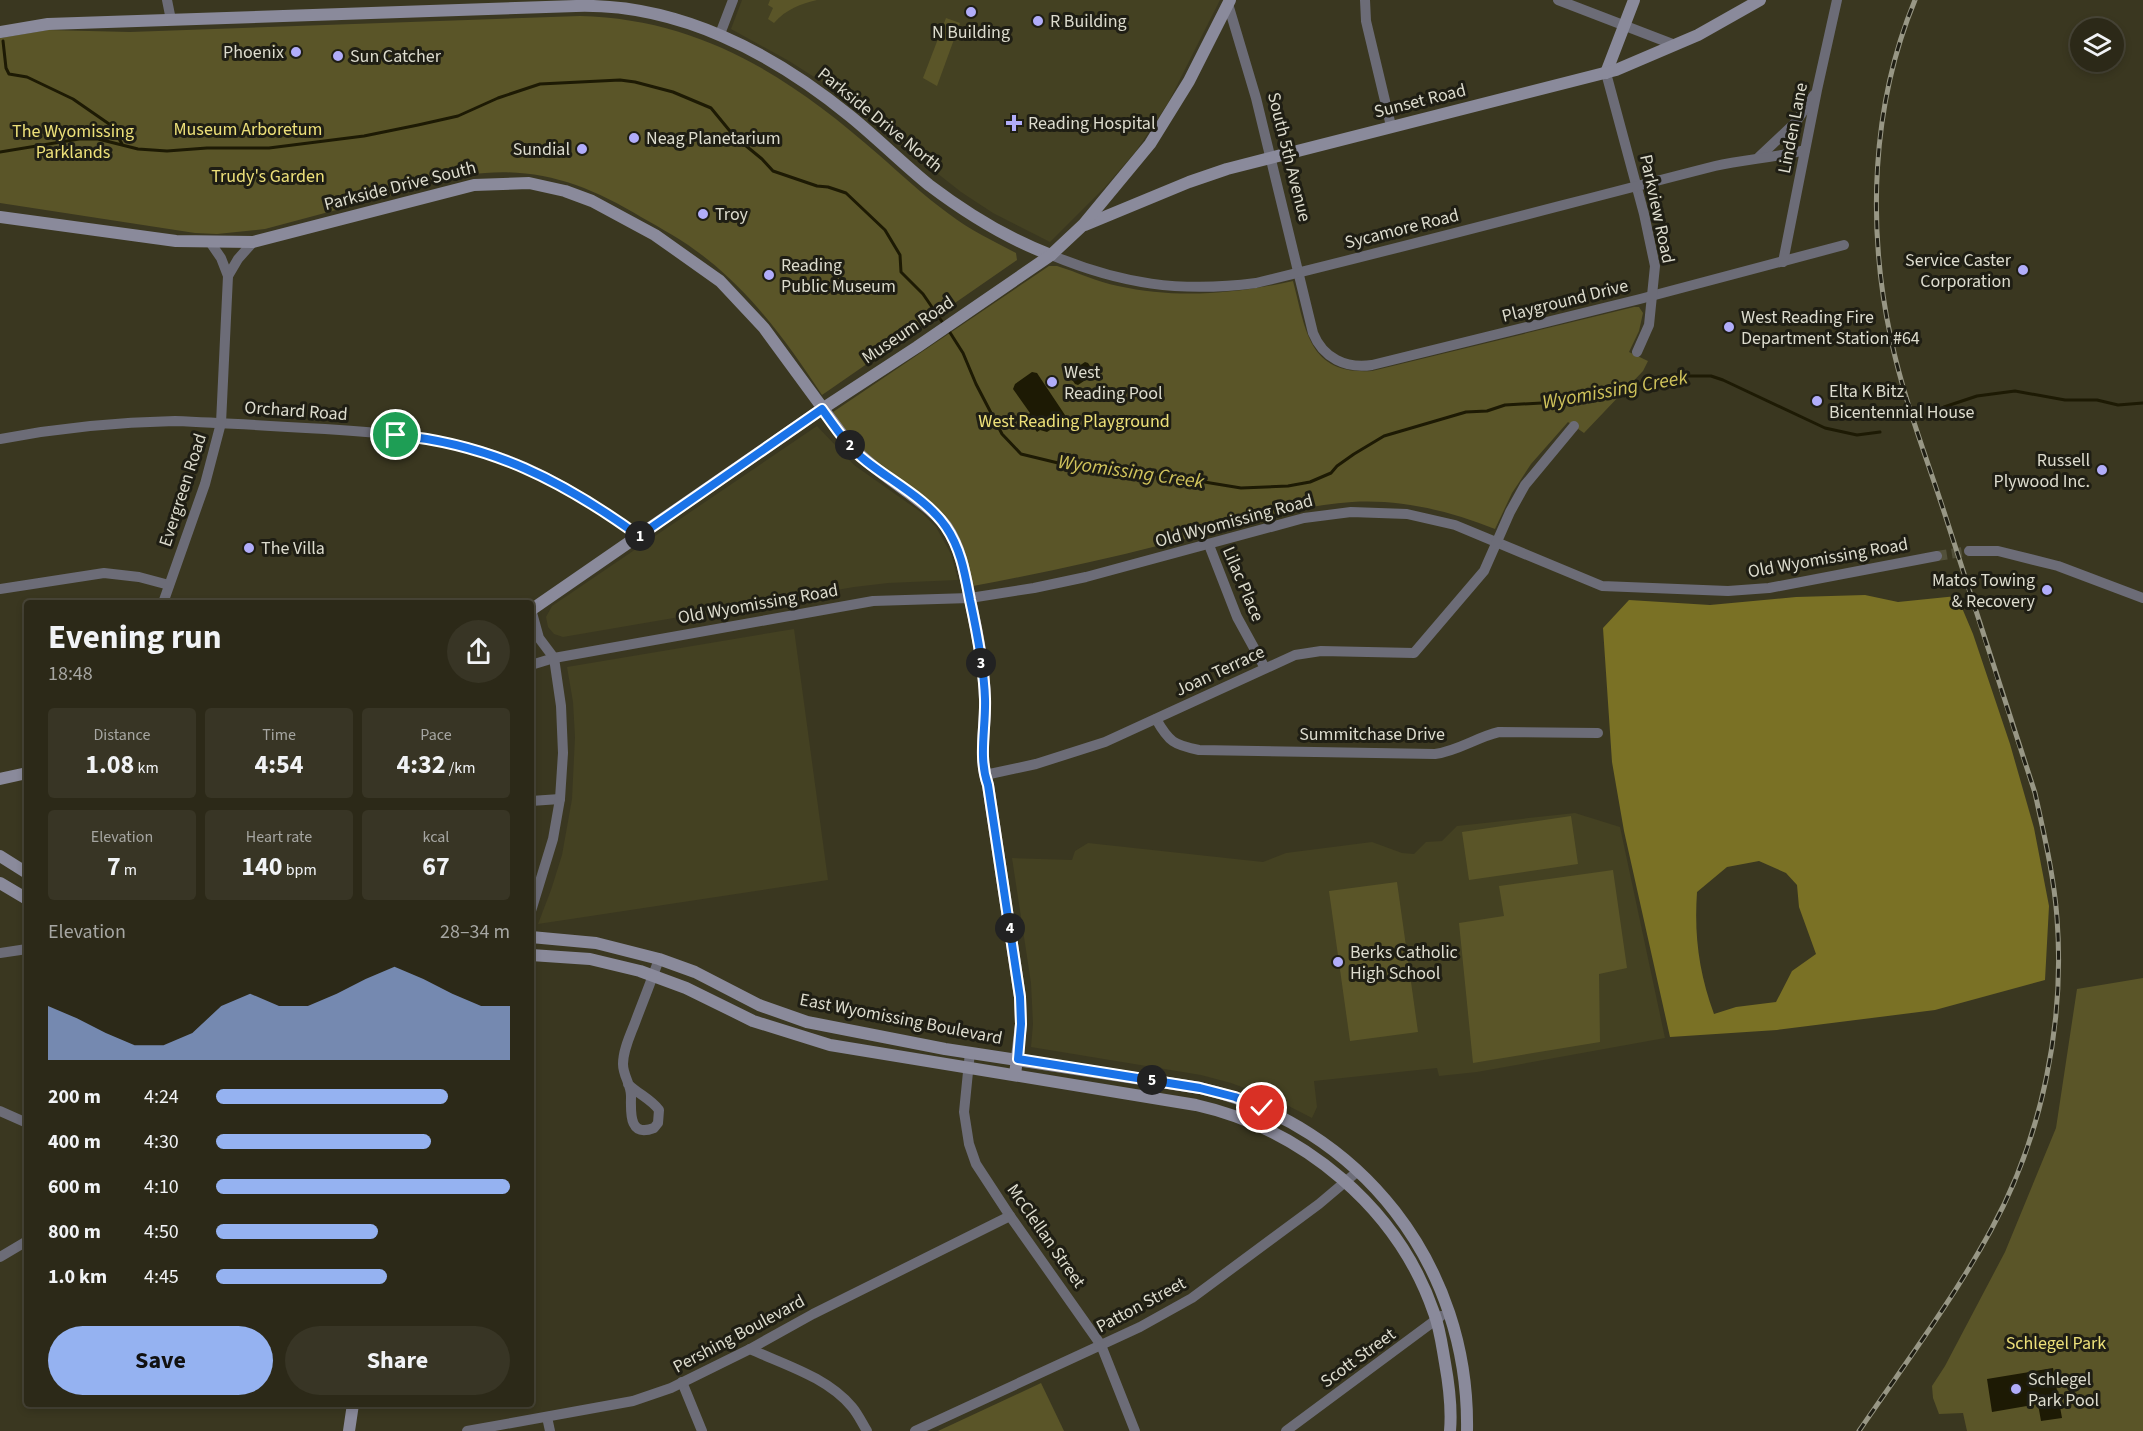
<!DOCTYPE html>
<meta charset="utf-8">
<style>
body{margin:0;font-family:"Source Sans 3",sans-serif;background:#383525;color:#f1f3f6;height:100vh;display:flex;flex-direction:column;font-size:22px;white-space:nowrap}
*{box-sizing:border-box;margin:0}
p{font-size:20px;color:#a6a6a2}
.icon{flex:none;width:33px;height:33px;fill:none;stroke:currentColor;stroke-width:2;stroke-linecap:round;stroke-linejoin:round}
.map{position:relative;flex:1;overflow:hidden}
.details{position:absolute;left:24px;top:600px;width:510px;height:807px;display:flex;flex-direction:column;background:#2c2918;border-radius:6px;box-shadow:0 3px 9px #0003,0 0 0 2px #484537}
.details>*{flex:none}
.fabs{position:absolute;left:2070px;top:18px;display:grid;gap:12px}
.fabs a{display:grid;place-items:center;width:54px;height:54px;border-radius:50%;background:#2c2918;box-shadow:0 3px 9px #0003,0 0 0 2px #484537;font-size:30px}
.pin{position:absolute;display:grid;place-items:center;width:51px;height:51px;color:#fff;margin:-26px;border:3px solid #fff;border-radius:50%;box-shadow:0 2px 6px #0007}
.km{position:absolute;width:30px;height:30px;margin:-15px;border-radius:50%;background:#222;color:#fff;font-size:16px;line-height:30px;text-align:center}
.round{display:grid;place-items:center;flex:none;width:63px;height:63px;border-radius:32px;background:#383525}
.head{display:flex;align-items:center;justify-content:space-between;height:102px;padding:0 24px}
h1{font-size:33px;font-weight:700;line-height:45px}
.figures{display:grid;grid-template-columns:repeat(3,1fr);gap:9px;height:102px;padding:6px 24px}
.figures div{display:grid;align-content:center;border-radius:6px;background:#383525;text-align:center}
.figures b{font-size:26px;font-weight:700}
.figures small{font-size:16px;font-weight:400}
.figures p{font-size:16px}
.chart{height:168px;padding:12px 24px}
.chart p{display:flex;justify-content:space-between}
.chart svg{width:100%;height:108px;margin-top:6px;fill:#95b2f1;opacity:.7}
.action{display:flex;gap:12px;margin-top:auto;padding:12px 24px}
.action a{flex:1;height:69px;border-radius:36px;background:#95b2f1;color:#111;font-size:24px;font-weight:700;line-height:69px;text-align:center}
.action a+a{background:#383525;color:#f1f3f6}
ul{padding:0 24px;list-style:none;font-size:20px}
li{display:grid;grid-template-columns:96px 72px 1fr;align-items:center;height:45px}
li i{height:15px;border-radius:8px;background:#95b2f1}
.map>svg:first-child{display:block}
</style>
<div class="map">
<svg width="2143" height="1431" viewBox="0 0 2143 1431">
<rect width="100%" height="100%" fill="#3a3720"/>
<g fill="#444122">
<polygon points="742,0 1220,0 1168,103 1136,151 1105,187 1050,242 993,213 961,192 822,82 789,61 731,29"/>
<polygon points="817,426 854,465 922,513 936,527 951,554 958,580 888,583 854,587 563,637 554,634 548,627 546,617 552,606"/>
<polygon points="794,629 828,880 538,924 551,890 562,855 572,799 575,737 573,702 567,667"/>
<polygon points="1575,813 1620,827 1665,1038 1477,1072 1439,1076 1437,1068 1314,1081 1317,1107 1312,1118 1275,1099 1231,1083 1201,1075 1031,1047 1033,1024 1031,983 1012,858 1072,860 1075,851 1088,843 1263,862 1286,853 1372,842 1402,853 1414,854 1426,842 1442,841 1457,826"/>
</g>
<g fill="#5a5528">
<path d="M770,0H817C801,4 786,9 774,23L768,19L773,8L768,5Z"/>
<path d="M580,16C701,19 790,77 879,155C902,175 924,196 949,214C970,230 993,241 1016,253L1017,260L822,395C789,345 754,296 707,259C686,242 664,230 641,217C585,183 533,165 467,175L265,229L217,234L195,233L0,203V38L48,30L130,32Z"/>
<polygon points="946,18 960,23 937,86 923,78"/>
<path d="M1049,266H1057C1077,272 1097,282 1118,286C1177,299 1234,294 1293,281C1306,330 1308,375 1372,371L1634,307H1639L1643,313L1639,331L1629,352L1648,361L1643,371L1584,433L1568,422L1531,464L1512,493L1495,529C1450,511 1401,499 1352,502C1289,506 1222,530 1161,545C1099,561 1037,574 973,586L962,545L863,456L833,412Z"/>
<polygon points="1571,816 1578,864 1469,880 1462,832"/>
<polygon points="1613,870 1627,968 1599,974 1600,1042 1473,1063 1459,923 1504,916 1499,886"/>
<polygon points="1397,882 1418,1032 1350,1041 1329,891"/>
<polygon points="2143,978 2143,1431 1967,1431 1963,1413 1939,1414 1933,1398 1932,1386 1945,1366 2005,1252 2056,1128 2077,989"/>
<polygon points="1041,1383 1064,1431 938,1431"/>
</g>
<path fill="#7a7125" fill-rule="evenodd" d="M1865,595L1898,602L1957,596L1973,634L2010,744L2034,828L2049,906L2045,980L1935,1010L1777,1030L1670,1037L1624,831L1612,762L1603,628L1629,600L1710,605L1796,597ZM1759,861L1786,873L1797,885L1799,907L1816,954L1792,971L1776,1002L1736,1007L1714,1014C1699,973 1694,936 1697,892L1727,867Z"/>
<g fill="#1d1a04">
<polygon points="1085,362 1088,363 1094,372 1093,375 1078,385 1075,384 1069,375 1071,374 1070,372"/>
<polygon points="1032,372 1037,373 1065,415 1065,420 1047,432 1040,430 1037,432 1026,417 1030,413 1013,389 1015,384"/>
<polygon points="2053,1368 2062,1418 2041,1421 2038,1404 1992,1412 1987,1379"/>
</g>
<g fill="none" stroke-linecap="round" stroke-linejoin="round">
<g stroke="#1d1a04" stroke-width="3">
<polyline points="3,41 6,68 9,74 27,77 73,99 112,126 122,144"/>
<polyline points="0,152 79,139 98,139 138,149 167,151 207,148 269,148 364,136 418,125 458,116 498,98 540,84 620,80 635,82 673,92 711,108 734,136 762,159 773,171 817,186 828,187 846,193 885,230 900,255 901,272 923,294 945,326"/>
<polyline points="949,331 963,353 976,384 1002,434 1021,454 1087,470 1110,468 1137,471 1241,488 1288,486 1310,482 1331,473 1337,466 1354,454 1384,436 1466,412 1487,411 1505,405 1560,402 1675,376 1711,376 1723,380 1825,428 1857,435 1880,432"/>
<polyline points="1944,407 1977,396 2015,391 2065,400 2097,400 2118,405 2143,403"/>
</g>
<polyline stroke="#52503a" stroke-width="10" stroke-dasharray="10 5" stroke-linecap="butt" points="1937,556 1969,551"/>
<g stroke="#6c6c77" stroke-width="10">
<polyline points="167,0 171,20"/>
<polyline points="1365,0 1366,21 1391,126"/>
<polyline points="1558,0 1675,45"/>
<path d="M1228,4L1256,98L1313,333C1323,358 1346,369 1372,365L1640,299L1844,245"/>
<polyline points="720,34 733,0"/>
<polyline points="1606,73 1644,214 1655,266 1649,325 1637,352"/>
<polyline points="1759,157 1796,122 1814,95"/>
<path d="M1051,255C1121,284 1180,293 1256,283C1409,246 1562,205 1715,166C1745,159 1775,158 1805,150"/>
<polyline points="1783,262 1817,90 1837,0"/>
<polyline points="228,276 238,259 253,242"/>
<path d="M0,439C58,428 116,422 175,421C225,423 275,426 325,429C388,433 445,437 505,459C554,477 597,506 638,536"/>
<polyline points="1209,545 1237,617 1265,668"/>
<polyline points="1969,551 1998,551 2058,566 2143,598"/>
<polyline points="0,589 104,573 139,577 169,585"/>
<polyline points="163,603 205,484 221,423 228,276 221,258 210,242"/>
<polyline points="531,665 554,658 873,601 970,598 1034,588 1086,577 1304,518 1351,512 1407,514 1455,525 1602,586 1728,591 1769,588 1937,556"/>
<path d="M1156,719C1169,742 1174,745 1199,750L1435,754C1458,751 1477,737 1499,732L1598,733"/>
<polyline points="985,775 1036,764 1105,742 1295,655 1321,651 1414,653 1484,571 1510,512 1525,485 1574,426"/>
<polyline points="531,801 560,799"/>
<polyline points="531,911 553,839 560,799 563,753 561,706 554,658 539,638 531,609"/>
<polyline points="0,953 27,949"/>
<polyline points="970,1052 964,1112 969,1144 976,1164 1010,1216 1101,1345 1135,1431"/>
<path d="M628,1084C638,1094 651,1099 659,1110L658,1123L654,1128C628,1138 631,1111 631,1096C631,1084 623,1076 623,1064C623,1049 631,1034 636,1020C644,999 652,979 659,959"/>
<polyline points="0,1111 27,1123"/>
<polyline points="0,1257 27,1241"/>
<path d="M750,1349C785,1365 827,1377 852,1407C858,1414 862,1423 867,1431"/>
<polyline points="682,1382 702,1431"/>
<polyline points="547,1417 550,1431"/>
<polyline points="467,1431 633,1401 671,1388 750,1349 813,1314 1010,1216"/>
<polyline points="915,1431 1140,1327 1192,1298 1319,1204 1358,1171"/>
<polyline points="1286,1431 1441,1316"/>
</g>
<g stroke="#8a8a9b" stroke-width="12">
<path d="M0,32L48,24L576,6C678,3 773,53 850,116C877,138 902,163 929,185C966,213 1008,239 1051,255"/>
<polyline points="1606,73 1634,0"/>
<path d="M0,217L176,241L253,242L474,185L529,183L565,191L592,201L655,235L720,281L764,328L849,444C867,463 888,478 909,493C922,503 936,513 946,526C961,548 965,574 970,599C977,632 984,665 985,699C986,727 978,756 988,785L1020,997L1021,1024L1015,1075"/>
<polyline points="1085,225 1189,182 1227,169 1616,70 1698,35 1760,0"/>
<polyline points="531,610 822,409 917,347 1051,255 1083,225 1150,144 1189,81 1230,0"/>
<polyline points="0,779 27,773"/>
<polyline points="0,856 27,873"/>
<polyline points="0,883 27,899"/>
<path d="M531,937L596,943L659,959L695,972L759,1005L807,1022L945,1049L1200,1088C1361,1125 1470,1266 1467,1431"/>
<path d="M531,955L590,959L640,971L686,988L753,1021L830,1045L1196,1105C1303,1129 1398,1208 1434,1313C1440,1329 1442,1346 1445,1363C1449,1385 1452,1408 1450,1431"/>
<polyline points="349,1431 353,1404"/>
</g>
<g stroke="#989785" stroke-width="5">
<path id="rail" d="M1859,1431C1904,1365 1953,1300 1991,1230C2042,1137 2065,1024 2057,918C2054,876 2044,834 2035,793C2005,703 1976,612 1947,521C1928,461 1904,401 1891,339C1867,228 1871,106 1915,0"/>
</g>
<use href="#rail" stroke="#1f1e14" stroke-width="3" stroke-dasharray="9" stroke-linecap="butt"/>
</g>
<g fill="none" stroke-linecap="round" stroke-linejoin="round">
<g stroke="#fff" stroke-width="12">
<path id="route" d="M396,435C491,444 563,481 639,536L822,409C835,427 848,447 866,461C891,481 928,500 946,527C961,549 965,574 970,600C977,632 984,666 985,699C986,728 978,757 988,785L1020,997L1021,1024L1018,1059L1200,1088L1235,1097L1262,1108"/>
</g>
<use href="#route" stroke="#1a73e8" stroke-width="8"/>
</g>
<g fill="#b1adfa" stroke="#1f1e14" stroke-width="2">
<circle cx="971" cy="12" r="6"/>
<circle cx="1038" cy="21" r="6"/>
<circle cx="296" cy="52" r="6"/>
<circle cx="338" cy="56" r="6"/>
<path d="M1011 114h6v6h6v6h-6v6h-6v-6h-6v-6h6z"/>
<circle cx="634" cy="138" r="6"/>
<circle cx="582" cy="149" r="6"/>
<circle cx="703" cy="214" r="6"/>
<circle cx="2023" cy="270" r="6"/>
<circle cx="769" cy="275" r="6"/>
<circle cx="1729" cy="327" r="6"/>
<circle cx="1052" cy="382" r="6"/>
<circle cx="1817" cy="401" r="6"/>
<circle cx="2102" cy="470" r="6"/>
<circle cx="249" cy="548" r="6"/>
<circle cx="2047" cy="590" r="6"/>
<circle cx="1338" cy="962" r="6"/>
<circle cx="2016" cy="1389" r="6"/>
</g>
<g text-anchor="middle" dominant-baseline="central" stroke-width="6" stroke-linejoin="round" paint-order="stroke">
<g font-size="18" fill="#dddcce" stroke="#1f1e14" text-anchor="start">
<text x="1050" y="21">R Building</text>
<text x="971" y="32" text-anchor="middle">N Building</text>
<text x="284" y="52" text-anchor="end">Phoenix</text>
<text x="350" y="56">Sun Catcher</text>
<text x="1028" y="123">Reading Hospital</text>
<text x="646" y="138">Neag Planetarium</text>
<text x="570" y="149" text-anchor="end">Sundial</text>
<text x="715" y="214">Troy</text>
<text x="2011" y="260" text-anchor="end">Service Caster<tspan x="2011" dy="21">Corporation</tspan></text>
<text x="781" y="265">Reading<tspan x="781" dy="21">Public Museum</tspan></text>
<text x="1741" y="317">West Reading Fire<tspan x="1741" dy="21">Department Station #64</tspan></text>
<text x="1064" y="372">West<tspan x="1064" dy="21">Reading Pool</tspan></text>
<text x="1829" y="391">Elta K Bitz<tspan x="1829" dy="21">Bicentennial House</tspan></text>
<text x="2090" y="460" text-anchor="end">Russell<tspan x="2090" dy="21">Plywood Inc.</tspan></text>
<text x="261" y="548">The Villa</text>
<text x="2035" y="580" text-anchor="end">Matos Towing<tspan x="2035" dy="21">&amp; Recovery</tspan></text>
<text x="1350" y="952">Berks Catholic<tspan x="1350" dy="21">High School</tspan></text>
<text x="2028" y="1379">Schlegel<tspan x="2028" dy="21">Park Pool</tspan></text>
</g>
<g font-size="18" fill="#dddcce" stroke="#1f1e14">
<text transform="translate(1420 101) rotate(-14)">Sunset Road</text>
<text transform="translate(880 120) rotate(39)">Parkside Drive North</text>
<text transform="translate(1793 128) rotate(-79)">Linden Lane</text>
<text transform="translate(1289 157) rotate(76)">South 5th Avenue</text>
<text transform="translate(400 186) rotate(-14)">Parkside Drive South</text>
<text transform="translate(1657 209) rotate(78)">Parkview Road</text>
<text transform="translate(1402 229) rotate(-14)">Sycamore Road</text>
<text transform="translate(1565 301) rotate(-14)">Playground Drive</text>
<text transform="translate(908 330) rotate(-34)">Museum Road</text>
<text transform="translate(296 411) rotate(4)">Orchard Road</text>
<text transform="translate(183 490) rotate(-72)">Evergreen Road</text>
<text transform="translate(1234 521) rotate(-15)">Old Wyomissing Road</text>
<text transform="translate(1828 558) rotate(-10)">Old Wyomissing Road</text>
<text transform="translate(1243 584) rotate(67)">Lilac Place</text>
<text transform="translate(758 604) rotate(-10)">Old Wyomissing Road</text>
<text transform="translate(1220 671) rotate(-25)">Joan Terrace</text>
<text x="1372" y="734">Summitchase Drive</text>
<text transform="translate(901 1019) rotate(11)">East Wyomissing Boulevard</text>
<text transform="translate(1046 1236) rotate(55)">McClellan Street</text>
<text transform="translate(1141 1305) rotate(-28)">Patton Street</text>
<text transform="translate(739 1334) rotate(-28)">Pershing Boulevard</text>
<text transform="translate(1358 1358) rotate(-36)">Scott Street</text>
</g>
<g font-size="18" fill="#ede079" stroke="#1f1e14">
<text x="248" y="129">Museum Arboretum</text>
<text x="73" y="131">The Wyomissing<tspan x="73" dy="21">Parklands</tspan></text>
<text x="268" y="176">Trudy's Garden</text>
<text x="1074" y="421">West Reading Playground</text>
<text x="2056" y="1343">Schlegel Park</text>
</g>
<g font-size="20" font-style="italic" fill="#d0c35b" stroke="#1f1e14">
<text transform="translate(1615 390) rotate(-10)">Wyomissing Creek</text>
<text transform="translate(1131 472) rotate(8)">Wyomissing Creek</text>
</g>
</g>
</svg>
<div class="fabs">
<a><svg class="icon" aria-label="layers" viewBox="0 0 24 24"><path d="M12 4l9 5-9 5-9-5zM3 14l9 5 9-5"/></svg></a>
</div>
<div class="pin" style="left:396px;top:435px;background:#1e9e55"><svg class="icon" aria-label="arrive" viewBox="0 0 24 24"><path d="M6 21V4h12l-3 4 3 4H6"/></svg></div>
<div class="pin" style="left:1262px;top:1108px;background:#d93025"><svg class="icon" aria-label="check" viewBox="0 0 24 24"><path d="M5 12l5 5 9-10"/></svg></div>
<b class="km" style="left:640px;top:536px">1</b>
<b class="km" style="left:850px;top:445px">2</b>
<b class="km" style="left:981px;top:663px">3</b>
<b class="km" style="left:1010px;top:928px">4</b>
<b class="km" style="left:1152px;top:1080px">5</b>
<section class="details">
<div class="head"><div><h1>Evening run</h1><p>18:48</p></div><a class="round"><svg class="icon" aria-label="share" viewBox="0 0 24 24"><path d="M12 15V3M7 8l5-5 5 5M5 13v7h14v-7"/></svg></a></div>
<div class="figures">
<div><p>Distance</p><b>1.08<small> km</small></b></div>
<div><p>Time</p><b>4:54</b></div>
<div><p>Pace</p><b>4:32<small> /km</small></b></div>
</div>
<div class="figures">
<div><p>Elevation</p><b>7<small> m</small></b></div>
<div><p>Heart rate</p><b>140<small> bpm</small></b></div>
<div><p>kcal</p><b>67</b></div>
</div>
<div class="chart"><p><span>Elevation</span>28–34 m</p>
<svg viewBox="0 0 160 44" preserveAspectRatio="none"><path d="M0 44V22L10 27L20 33L30 38L40 38L50 33L60 22L70 17L80 22L90 22L100 17L110 11L120 6L130 11L140 17L150 22L160 22V44z"/></svg>
</div>
<ul>
<li><b>200 m</b>4:24<i style="width:79%"></i></li>
<li><b>400 m</b>4:30<i style="width:73%"></i></li>
<li><b>600 m</b>4:10<i style="width:100%"></i></li>
<li><b>800 m</b>4:50<i style="width:55%"></i></li>
<li><b>1.0 km</b>4:45<i style="width:58%"></i></li>
</ul>
<div class="action"><a>Save</a><a>Share</a></div>
</section>
</div>
